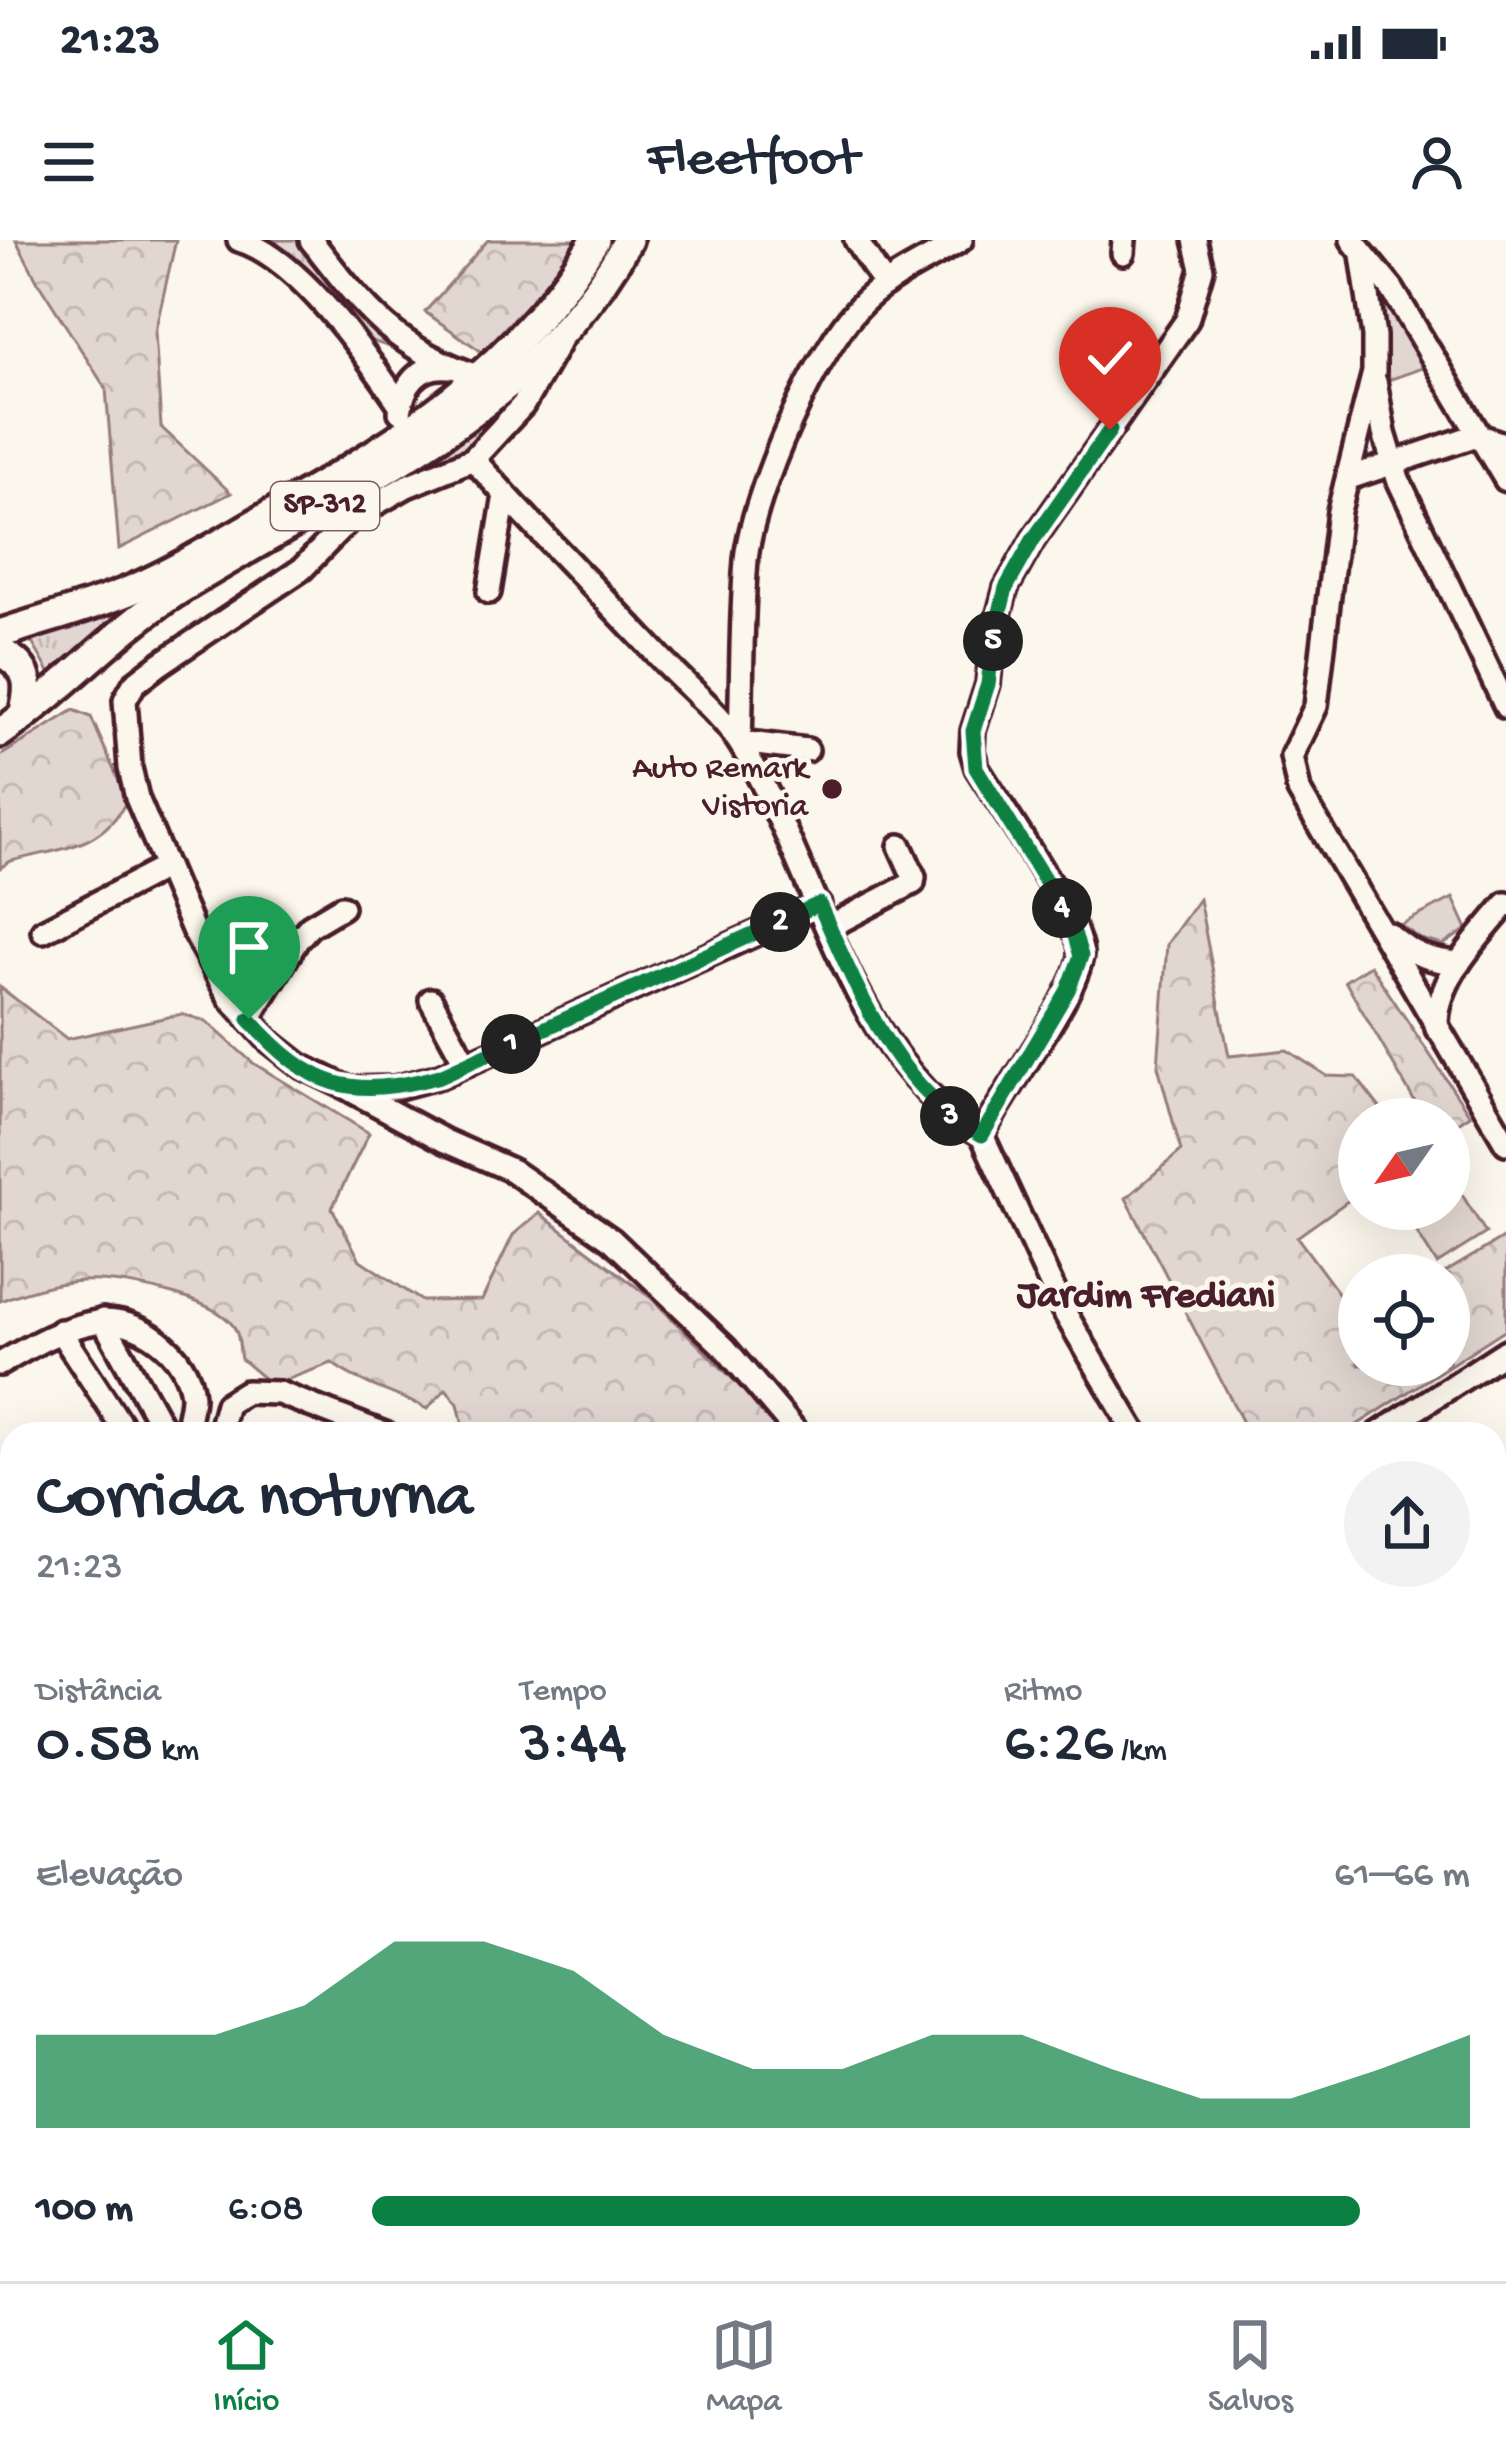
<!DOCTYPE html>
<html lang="pt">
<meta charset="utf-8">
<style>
body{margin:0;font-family:"Gochi Hand",sans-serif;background:#f2f2f3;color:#1f2937;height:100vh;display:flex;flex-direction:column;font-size:45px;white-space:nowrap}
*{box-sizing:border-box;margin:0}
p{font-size:39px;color:#747a83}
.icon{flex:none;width:66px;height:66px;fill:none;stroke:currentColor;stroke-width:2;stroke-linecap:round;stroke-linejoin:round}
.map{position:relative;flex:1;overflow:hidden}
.sheet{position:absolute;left:0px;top:1182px;width:1506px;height:861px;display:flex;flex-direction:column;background:#fff;border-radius:36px 36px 0 0;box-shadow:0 12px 48px #0002}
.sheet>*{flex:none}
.needle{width:78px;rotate:236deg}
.fabs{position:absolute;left:1338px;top:858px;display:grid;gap:24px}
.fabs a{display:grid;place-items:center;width:132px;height:132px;border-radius:50%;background:#fff;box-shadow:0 12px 48px #0002;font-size:60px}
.pin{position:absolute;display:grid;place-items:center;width:102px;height:102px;color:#fff;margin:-123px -51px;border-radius:50% 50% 50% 0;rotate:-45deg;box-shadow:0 0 12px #0007}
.pin .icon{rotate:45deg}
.km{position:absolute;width:60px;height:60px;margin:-30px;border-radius:50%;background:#222;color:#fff;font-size:33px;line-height:60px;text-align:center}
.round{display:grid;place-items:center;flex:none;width:126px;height:126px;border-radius:63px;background:#f2f2f3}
.summary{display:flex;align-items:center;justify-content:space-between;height:204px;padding:0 36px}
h1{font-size:66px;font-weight:600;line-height:90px}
.figures{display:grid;grid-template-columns:repeat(3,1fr);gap:18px;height:204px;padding:12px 36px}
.figures div{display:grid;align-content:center}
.figures b{font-size:60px;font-weight:600}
.figures small{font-size:33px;font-weight:400}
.figures p{font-size:33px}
.chart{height:336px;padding:24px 36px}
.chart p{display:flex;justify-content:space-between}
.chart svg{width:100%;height:216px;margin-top:12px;fill:#0b8043;opacity:.7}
ul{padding:0 36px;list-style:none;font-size:39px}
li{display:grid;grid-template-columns:192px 144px 1fr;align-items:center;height:90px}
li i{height:30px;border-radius:15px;background:#0b8043}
.status{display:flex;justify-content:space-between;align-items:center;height:84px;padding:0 60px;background:#fff;direction:ltr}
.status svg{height:33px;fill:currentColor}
header{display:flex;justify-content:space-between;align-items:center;height:156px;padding:0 36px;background:#fff;font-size:54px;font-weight:600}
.tabs{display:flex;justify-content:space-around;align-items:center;height:168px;border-top:3px solid #e0e1e3;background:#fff;font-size:33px;color:#747a83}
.tabs a{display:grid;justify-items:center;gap:6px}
.tabs .current{color:#0b8043}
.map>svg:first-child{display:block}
</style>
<div class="status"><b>21:23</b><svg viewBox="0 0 49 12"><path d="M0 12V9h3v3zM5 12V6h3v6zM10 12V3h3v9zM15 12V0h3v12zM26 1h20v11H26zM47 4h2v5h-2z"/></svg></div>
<header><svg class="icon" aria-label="menu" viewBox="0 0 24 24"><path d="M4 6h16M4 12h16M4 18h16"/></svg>Fleetfoot<svg class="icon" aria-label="person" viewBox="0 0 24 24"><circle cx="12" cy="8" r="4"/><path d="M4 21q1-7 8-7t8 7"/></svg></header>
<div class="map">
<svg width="1506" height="2041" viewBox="0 0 1506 2041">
<defs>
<pattern id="grass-tufts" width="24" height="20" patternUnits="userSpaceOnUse" patternTransform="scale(3)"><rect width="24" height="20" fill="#e2d7d0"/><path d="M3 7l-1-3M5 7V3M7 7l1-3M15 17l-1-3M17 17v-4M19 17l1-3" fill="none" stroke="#c3b8b3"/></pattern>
<pattern id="forest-crowns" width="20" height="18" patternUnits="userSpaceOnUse" patternTransform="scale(3)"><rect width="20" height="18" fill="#e2d7d0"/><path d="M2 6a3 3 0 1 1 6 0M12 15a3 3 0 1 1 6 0" fill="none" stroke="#c3b8b3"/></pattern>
</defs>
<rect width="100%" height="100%" fill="#fbf7ec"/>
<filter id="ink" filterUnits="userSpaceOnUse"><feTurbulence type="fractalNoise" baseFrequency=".00833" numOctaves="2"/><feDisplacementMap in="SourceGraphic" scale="24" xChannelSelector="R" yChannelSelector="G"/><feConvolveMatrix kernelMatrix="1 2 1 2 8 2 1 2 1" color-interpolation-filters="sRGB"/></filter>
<g filter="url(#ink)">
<g fill="url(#grass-tufts)" stroke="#967b7e" stroke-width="3">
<polygon points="274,0 303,0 396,109 365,99"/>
<path d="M531,135C527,146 522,160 515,169C482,210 422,246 370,250Z"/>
<polygon points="128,369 136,370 54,441 33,404 26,400"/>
</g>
<g fill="url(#forest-crowns)" stroke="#967b7e" stroke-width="3">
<polygon points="16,0 176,0 155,92 161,187 231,253 119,309 106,149 38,42"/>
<polygon points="488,0 577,0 539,52 482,112 425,72"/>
<path d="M74,470L91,477L127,560C102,609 61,608 11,621L0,628V516Z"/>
<polygon points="1199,659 1229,816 1287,810 1327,836 1356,837 1387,877 1415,862 1345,741 1370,725 1470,875 1449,889 1449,879 1359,879 1359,953 1297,997 1359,1081 1359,1125 1449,1125 1449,1035 1441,1035 1506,996 1506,1089 1343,1194 1249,1194 1126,958 1181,911 1158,826 1167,704"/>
<path d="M0,747L67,799L182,774L206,781L253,823L369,893L332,968L360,1020L422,1061L482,1060L513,995L539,973L651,1058L788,1194H465L458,1164L446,1149L427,1169C396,1153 359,1144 332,1123L272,1145L241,1119C239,1110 240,1099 236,1091C224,1060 131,1042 100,1041C67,1039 31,1049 0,1061Z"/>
<polygon points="12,1403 12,1735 0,1737 0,1407"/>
<polygon points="186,2031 523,2031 521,2041 176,2041"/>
<polygon points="1229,2031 1399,2031 1402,2041 1223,2041"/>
</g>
<g fill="#e2d7d0" stroke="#967b7e" stroke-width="3">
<polygon points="1384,51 1428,126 1386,141"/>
<polygon points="1453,658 1467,689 1443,705 1421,699 1400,685"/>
<polygon points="1449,934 1486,993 1437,1024 1402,969 1449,969"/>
</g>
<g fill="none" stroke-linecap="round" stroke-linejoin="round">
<g stroke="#4a1f2b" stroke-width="30">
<g id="minor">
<path d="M239,0C299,18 366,115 401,166"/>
<path d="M311,0C364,68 395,110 481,137"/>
<polyline points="856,0 885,45"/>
<polyline points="1352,0 1392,49 1506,240"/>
<polyline points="1123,13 1124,0"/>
<polyline points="1362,15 1374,96 1374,132 1339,271 1316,466 1292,516 1299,551 1506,903"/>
<polyline points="558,104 523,165 473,219 407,246 351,278 302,329 160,424 134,444 125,460 130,528 137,558 194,692 230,758 268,800 301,826 349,849 395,848 440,836 819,665"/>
<polyline points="1375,141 1384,193 1398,239 1506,467"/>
<path d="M400,172C404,144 419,124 449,127"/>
<path d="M473,219C536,290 603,356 667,425C691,450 723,476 741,505C816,627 852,822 982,895"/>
<polyline points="1349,238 1477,195 1506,205"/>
<polyline points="489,352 505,255"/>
<path d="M807,510L740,502C742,442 741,380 746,320C752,255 819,100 868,58C895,34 931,19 961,0"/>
<polyline points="829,687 913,643 914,637 900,606"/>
<polyline points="43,691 166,627"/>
<path d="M1389,694C1411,714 1430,721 1459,723"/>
<polyline points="431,760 466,824"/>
<polyline points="249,779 298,699 310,686 342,667"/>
<path d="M1437,789C1435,740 1477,700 1506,664"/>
<polyline points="352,851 445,901 511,930 612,1000 725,1108 798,1194"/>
<polyline points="103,1080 166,1194"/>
<polyline points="60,1091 127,1194"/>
<path d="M0,1124C31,1106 60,1088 96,1082C137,1075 189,1113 192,1156C192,1168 187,1182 186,1194"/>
<polyline points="219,1194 227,1164 246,1152 279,1153 385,1194"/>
<path d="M1136,1194L1062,1068L982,895C1002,854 1078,753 1081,715C1084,687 996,559 977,528L972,511L973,491L988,444L993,396L1006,348L1033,300L1187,80L1202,29L1195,0"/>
<polyline points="1378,1194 1506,1111"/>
<polyline points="0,1298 12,1291"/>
<polyline points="0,1363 12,1358"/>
<polyline points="1494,1504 1506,1476"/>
<polyline points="1494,1577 1506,1574"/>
<polyline points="1494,1623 1506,1646"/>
<polyline points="1494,1699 1506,1715"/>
<polyline points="1494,1910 1506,1898"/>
<polyline points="0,1934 12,1927"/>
<polyline points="766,2031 773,2041"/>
<polyline points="852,2031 857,2041"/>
<polyline points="923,2041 1018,2031"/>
</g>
</g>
<g stroke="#4a1f2b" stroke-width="36">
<g id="major">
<path d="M0,394C44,379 89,368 131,350C182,328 229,298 277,271C408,197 514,131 595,0"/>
<path d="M0,412C31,427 31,445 23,476"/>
<path d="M0,493C63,450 114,391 179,350C339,249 533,176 628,0"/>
</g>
</g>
<use href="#minor" stroke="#fbf7ec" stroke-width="21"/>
<use href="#major" stroke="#fbf7ec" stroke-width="27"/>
</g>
</g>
<g fill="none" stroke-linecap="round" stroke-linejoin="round" filter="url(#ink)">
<g stroke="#fff" stroke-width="24">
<path id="route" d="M249,779C312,849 350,860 440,836L819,664C859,752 893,846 982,895L1068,750L1081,716L1071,683L976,528L973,491L988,444L994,396L1006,348L1033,300L1110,190"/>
</g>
<use href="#route" stroke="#0b8043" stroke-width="15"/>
</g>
<circle fill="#4a1f2b" stroke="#fbf7ec" stroke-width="4.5" cx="832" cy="549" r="12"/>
<g text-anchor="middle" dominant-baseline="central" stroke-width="10" stroke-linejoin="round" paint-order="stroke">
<rect fill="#fbf7ec" stroke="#7f6065" stroke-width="3" x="271" y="242" width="108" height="48" rx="9"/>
<g font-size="30" font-weight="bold" fill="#4a1f2b">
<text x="325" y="266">SP-312</text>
</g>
<g font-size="33" fill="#4a1f2b" stroke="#fbf7ec" text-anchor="end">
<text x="808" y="530">Auto Remark<tspan x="808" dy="38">Vistoria</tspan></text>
</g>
<g font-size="39" font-weight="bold" fill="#4a1f2b" stroke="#fbf7ec">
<text x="1146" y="1058">Jardim Frediani</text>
</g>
</g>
</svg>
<div class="fabs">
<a><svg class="needle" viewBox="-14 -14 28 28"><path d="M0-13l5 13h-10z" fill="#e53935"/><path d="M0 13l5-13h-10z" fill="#747a83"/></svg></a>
<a><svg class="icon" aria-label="locate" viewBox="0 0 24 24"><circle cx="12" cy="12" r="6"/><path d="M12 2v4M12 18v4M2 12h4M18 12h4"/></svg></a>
</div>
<div class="pin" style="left:249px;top:779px;background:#1e9e55"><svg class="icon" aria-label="arrive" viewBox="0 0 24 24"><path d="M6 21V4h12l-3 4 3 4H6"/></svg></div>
<div class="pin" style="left:1110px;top:190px;background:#d93025"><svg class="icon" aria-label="check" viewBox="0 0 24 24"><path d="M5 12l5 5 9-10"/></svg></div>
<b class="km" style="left:511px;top:804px">1</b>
<b class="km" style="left:780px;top:682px">2</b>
<b class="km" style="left:950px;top:876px">3</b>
<b class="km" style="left:1062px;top:668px">4</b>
<b class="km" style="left:993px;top:401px">5</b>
<section class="sheet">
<div class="summary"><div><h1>Corrida noturna</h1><p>21:23</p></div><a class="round"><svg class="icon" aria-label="share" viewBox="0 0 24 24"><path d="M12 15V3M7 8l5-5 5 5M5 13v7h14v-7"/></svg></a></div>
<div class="figures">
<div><p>Distância</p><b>0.58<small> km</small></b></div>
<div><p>Tempo</p><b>3:44</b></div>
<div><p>Ritmo</p><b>6:26<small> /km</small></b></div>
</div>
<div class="chart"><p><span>Elevação</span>61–66 m</p>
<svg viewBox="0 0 160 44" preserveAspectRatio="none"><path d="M0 44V25L10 25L20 25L30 19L40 6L50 6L60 12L70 25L80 32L90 32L100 25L110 25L120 32L130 38L140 38L150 32L160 25V44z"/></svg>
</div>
<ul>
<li><b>100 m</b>6:08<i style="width:90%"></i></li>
</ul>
</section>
</div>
<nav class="tabs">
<a class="current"><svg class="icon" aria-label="home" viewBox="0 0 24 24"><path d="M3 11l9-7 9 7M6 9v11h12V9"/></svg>Início</a>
<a><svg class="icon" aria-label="map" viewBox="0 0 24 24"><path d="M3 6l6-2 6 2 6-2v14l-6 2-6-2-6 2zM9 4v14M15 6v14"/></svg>Mapa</a>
<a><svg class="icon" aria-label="saved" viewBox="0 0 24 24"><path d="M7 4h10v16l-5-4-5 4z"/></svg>Salvos</a>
</nav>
